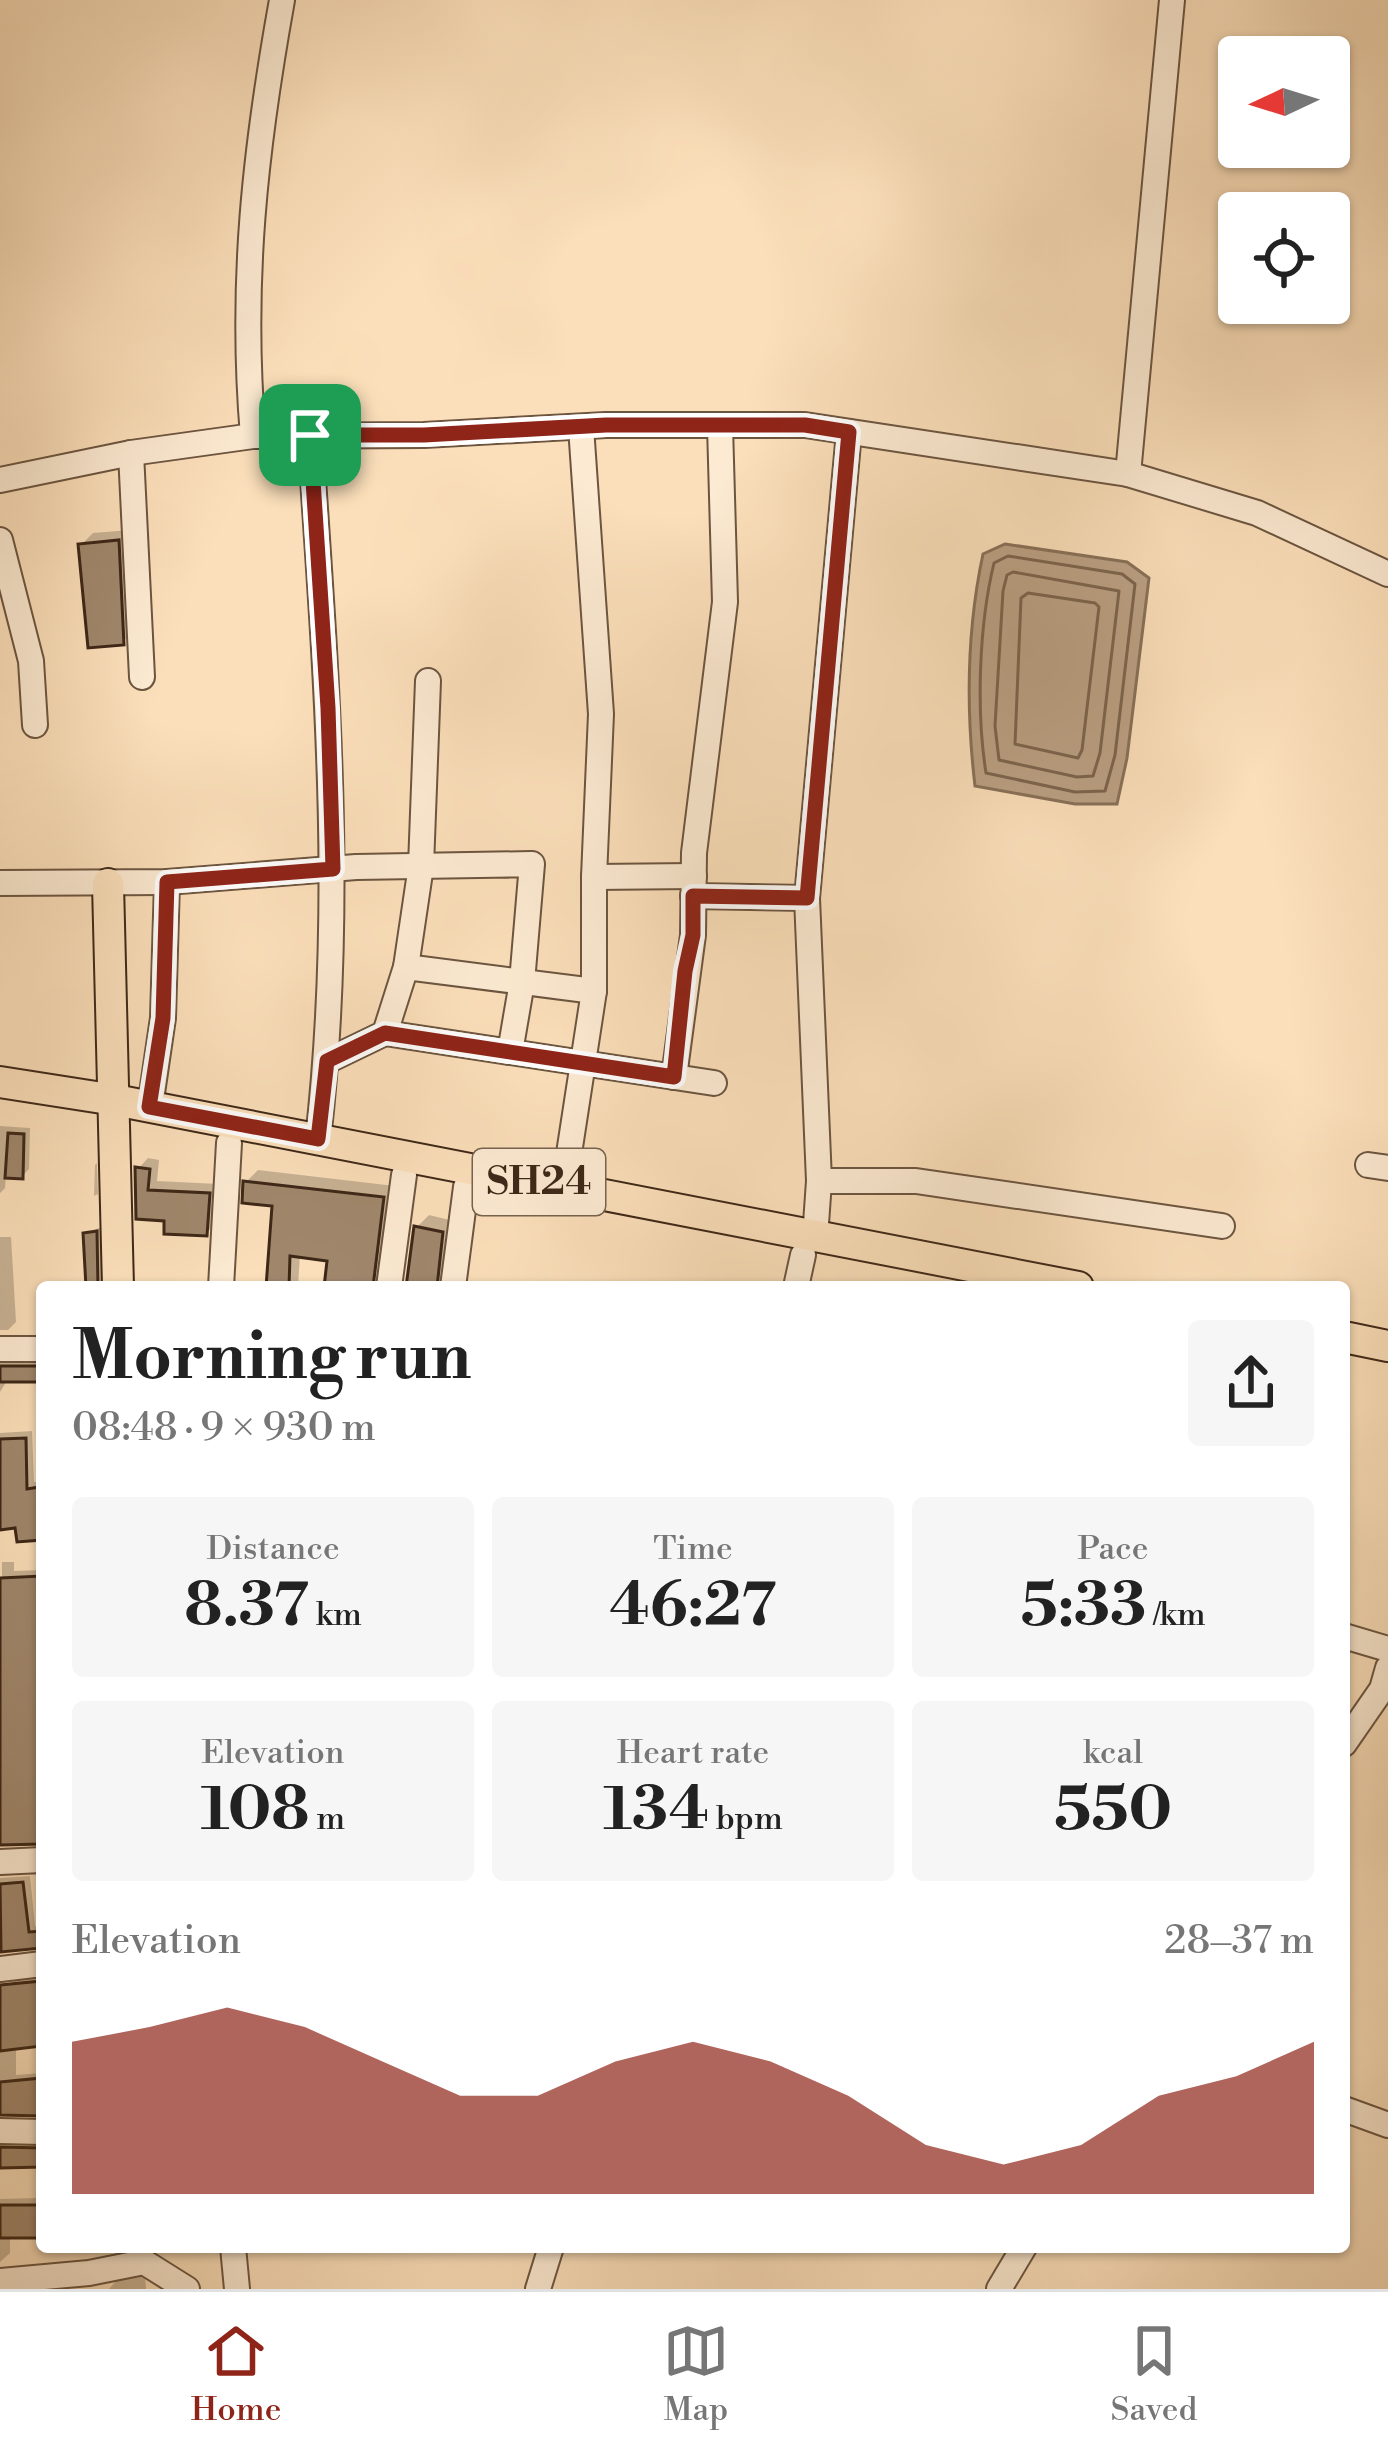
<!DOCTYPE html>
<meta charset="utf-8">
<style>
body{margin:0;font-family:"Libre Bodoni",serif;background:#f6f6f6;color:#222;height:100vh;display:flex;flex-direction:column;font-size:45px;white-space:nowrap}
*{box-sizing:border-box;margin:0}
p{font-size:39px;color:#767676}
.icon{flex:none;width:66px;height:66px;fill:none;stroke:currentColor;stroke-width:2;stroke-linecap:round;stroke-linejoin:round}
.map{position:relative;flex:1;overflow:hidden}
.side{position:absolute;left:36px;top:1281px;width:1314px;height:972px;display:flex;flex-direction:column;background:#fff;border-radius:12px;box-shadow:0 3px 9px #0004}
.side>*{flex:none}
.needle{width:78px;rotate:266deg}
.tools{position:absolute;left:1218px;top:36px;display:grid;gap:24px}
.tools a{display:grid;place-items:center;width:132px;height:132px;border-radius:12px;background:#fff;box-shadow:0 3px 9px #0004;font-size:60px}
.pin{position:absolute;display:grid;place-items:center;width:102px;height:102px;color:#fff;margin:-51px;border-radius:24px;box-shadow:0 6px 18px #0006}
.round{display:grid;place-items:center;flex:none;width:126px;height:126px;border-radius:12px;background:#f6f6f6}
.summary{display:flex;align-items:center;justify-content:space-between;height:204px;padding:0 36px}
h1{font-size:66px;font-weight:700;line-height:90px}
.stats{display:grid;grid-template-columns:repeat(3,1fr);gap:18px;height:204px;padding:12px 36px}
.stats div{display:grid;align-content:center;border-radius:12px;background:#f6f6f6;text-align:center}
.stats b{font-size:60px;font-weight:700}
.stats small{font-size:33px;font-weight:400}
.stats p{font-size:33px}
.chart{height:336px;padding:24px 36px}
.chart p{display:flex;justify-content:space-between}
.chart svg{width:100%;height:216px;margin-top:12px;fill:#8f2418;opacity:.7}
.tab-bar{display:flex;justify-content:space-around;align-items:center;height:168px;border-top:3px solid #e0e0e0;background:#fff;font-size:33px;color:#767676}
.tab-bar a{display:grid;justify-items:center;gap:6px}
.tab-bar .on{color:#8f2418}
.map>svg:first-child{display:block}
</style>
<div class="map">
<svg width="1388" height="2289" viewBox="0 0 1388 2289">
<rect width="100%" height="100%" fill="#fbdfba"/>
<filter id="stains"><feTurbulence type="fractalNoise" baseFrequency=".00167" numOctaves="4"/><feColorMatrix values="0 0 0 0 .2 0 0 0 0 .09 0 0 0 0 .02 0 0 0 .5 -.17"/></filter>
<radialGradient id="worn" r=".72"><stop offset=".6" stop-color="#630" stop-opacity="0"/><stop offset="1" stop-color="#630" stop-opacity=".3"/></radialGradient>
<path fill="#baa083" stroke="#887058" stroke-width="3" d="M1005,544L1127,562L1149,578L1127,758L1117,804H1075L975,786C966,710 967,629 983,554Z"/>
<g fill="#0003">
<polygon points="130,530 134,630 123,642 81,545 93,533"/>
<polygon points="0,1126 30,1128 29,1169 22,1176 6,1175 5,1188 0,1193"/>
<polygon points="148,1158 159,1160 157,1181 219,1184 216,1223 206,1233 168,1219 139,1216 138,1169"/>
<polygon points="97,1163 98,1194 94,1196 95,1165"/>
<polygon points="258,1170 395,1186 389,1287 327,1287 330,1258 300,1254 298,1287 268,1287 275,1203 246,1182"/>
<polygon points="429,1215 454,1221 456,1287 407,1287 417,1227"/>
<polygon points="101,1227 105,1287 89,1287 86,1234"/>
<polygon points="0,1237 11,1237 16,1322 8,1330 0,1330"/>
<polygon points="0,1354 42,1359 42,1379 8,1379 0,1392"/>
<polygon points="32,1431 34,1482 42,1481 42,1537 19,1539 18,1525 0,1527 0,1433"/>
<polygon points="2,1562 14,1562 14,1571 42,1570 41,1840 0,1844"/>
<polygon points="30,1876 35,1926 42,1926 42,1946 0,1914 0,1878"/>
<polygon points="42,1976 42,2014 6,1989 14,1981"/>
<polygon points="16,2032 16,2075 42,2073 42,2115 0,2113 0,2033"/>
<polygon points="0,2137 42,2142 42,2235 10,2235 10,2253 0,2262 0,2199 38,2198 36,2164 0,2165"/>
<polygon points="58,2247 81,2247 76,2252 58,2252"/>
<polygon points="145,2274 146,2289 109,2289 117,2280"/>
</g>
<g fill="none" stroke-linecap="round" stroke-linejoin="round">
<g stroke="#7c644d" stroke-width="3">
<path d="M1008,556L1122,574L1135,584L1115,755L1105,791L1075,792L986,773C976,710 979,625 994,563Z"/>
<polygon points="1013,572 1119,591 1100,753 1093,776 1077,777 999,760 995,726 1003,591 1007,575"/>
<polygon points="1028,593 1095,603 1099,607 1082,750 1078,758 1015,744 1021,598"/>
</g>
</g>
<g fill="#a0876c" stroke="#3d2717" stroke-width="3">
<polygon points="119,540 124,645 88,648 78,544"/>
<polygon points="8,1133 24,1134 23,1179 5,1178"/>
<polygon points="135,1167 150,1169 148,1190 210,1193 207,1236 164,1234 164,1221 136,1219"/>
<polygon points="243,1181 384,1197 373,1287 324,1287 327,1261 290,1256 289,1287 266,1287 272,1206 242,1203"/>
<polygon points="414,1226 443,1232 437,1287 406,1287"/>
<polygon points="97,1231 98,1287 86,1287 83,1233"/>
<rect x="0" y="1366" width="42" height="16"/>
<polygon points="26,1438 27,1489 39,1487 42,1540 17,1542 15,1528 0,1530 0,1439"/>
<polygon points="42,1576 42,1844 0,1845 0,1578"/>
<polygon points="23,1882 29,1932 42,1931 42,1948 1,1952 0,1884"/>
<polygon points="42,1981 42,2046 0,2051 0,1985"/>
<polygon points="42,2078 42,2116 0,2115 0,2082"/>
<polygon points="0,2147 42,2148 42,2167 0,2168"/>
<rect x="0" y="2205" width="42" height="33"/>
</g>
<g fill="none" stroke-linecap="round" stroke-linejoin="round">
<g stroke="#6c5540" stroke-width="28">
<g id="minor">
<path d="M310,435C326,673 345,901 318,1139"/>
<path d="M253,436C240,283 255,150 282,0"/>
<polyline points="131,453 142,677"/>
<polyline points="1128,474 1172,0"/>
<polyline points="0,480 131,453 253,436 424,435 606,425 805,425 1128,474 1257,513 1388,574"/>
<polyline points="0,540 31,661 35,725"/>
<polyline points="594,877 694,876"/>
<polyline points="0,883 167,882 356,867 532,864 522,982 510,1052"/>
<polyline points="693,896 807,898"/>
<polyline points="406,967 594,991"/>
<polyline points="385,1033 714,1083"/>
<polyline points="327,1061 385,1033 406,967 421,866 428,681"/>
<polyline points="674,1077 693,935 694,853 725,602 720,426"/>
<polyline points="150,1107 163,1018 167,882"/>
<polyline points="1368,1165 1388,1168"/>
<polyline points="819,1181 916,1181 1222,1226"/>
<polyline points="564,1186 594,991 594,877 601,714 581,427"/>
<polyline points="815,1238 819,1181 807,898 849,432"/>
<polyline points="221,1287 229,1143"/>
<polyline points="389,1287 404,1175"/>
<polyline points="453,1287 466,1187"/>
<polyline points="796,1287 803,1255"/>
<polyline points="0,1349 42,1349"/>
<polyline points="1344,1636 1388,1649"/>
<polyline points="1344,1744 1382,1689 1388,1668"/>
<polyline points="0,1862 42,1860"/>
<polyline points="0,1969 42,1964"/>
<polyline points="1344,2109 1388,2125"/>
<polyline points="0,2131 42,2132"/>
<polyline points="233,2247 237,2289"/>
<polyline points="0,2281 89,2273 144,2262 187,2289"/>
<polyline points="538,2289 551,2247"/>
<polyline points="999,2289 1024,2247"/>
</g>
</g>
<g stroke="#3d2717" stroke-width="34">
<g id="major">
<polyline points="108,884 118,1287"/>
<polyline points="0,1082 115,1100 1078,1287"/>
<polyline points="1344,1337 1388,1346"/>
</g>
</g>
<use href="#minor" stroke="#fcead2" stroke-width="24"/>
<use href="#major" stroke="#fbdfba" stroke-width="30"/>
</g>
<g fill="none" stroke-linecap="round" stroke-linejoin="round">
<g stroke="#fff" stroke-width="24">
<polygon id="route" points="606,425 805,425 849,432 807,898 693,896 693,935 685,971 674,1077 385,1033 327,1061 318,1139 149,1107 163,1018 167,882 333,869 328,708 310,435 424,435"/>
</g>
<use href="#route" stroke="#8f2418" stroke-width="15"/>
</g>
<g text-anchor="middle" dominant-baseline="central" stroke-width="9" stroke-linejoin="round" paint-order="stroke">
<rect fill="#fcead2" stroke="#76624f" stroke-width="3" x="473" y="1149" width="132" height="66" rx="9"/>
<g font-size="39" font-weight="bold" fill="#3d2717">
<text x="539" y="1182">SH24</text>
</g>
</g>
<rect width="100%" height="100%" filter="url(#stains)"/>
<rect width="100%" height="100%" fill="url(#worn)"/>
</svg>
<div class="tools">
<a><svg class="needle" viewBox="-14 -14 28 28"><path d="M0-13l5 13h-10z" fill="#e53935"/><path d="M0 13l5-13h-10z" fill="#767676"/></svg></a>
<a><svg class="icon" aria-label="locate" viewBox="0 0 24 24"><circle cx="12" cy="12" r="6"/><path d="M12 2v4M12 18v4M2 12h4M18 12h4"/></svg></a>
</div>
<div class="pin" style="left:310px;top:435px;background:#1e9e55"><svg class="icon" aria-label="arrive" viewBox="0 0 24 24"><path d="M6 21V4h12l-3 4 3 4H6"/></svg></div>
<section class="side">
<div class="summary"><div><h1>Morning run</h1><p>08:48 · 9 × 930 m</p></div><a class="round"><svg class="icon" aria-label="share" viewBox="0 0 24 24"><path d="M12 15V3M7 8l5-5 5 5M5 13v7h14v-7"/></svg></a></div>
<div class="stats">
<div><p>Distance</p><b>8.37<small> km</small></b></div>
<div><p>Time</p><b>46:27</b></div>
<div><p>Pace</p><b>5:33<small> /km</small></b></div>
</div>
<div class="stats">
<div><p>Elevation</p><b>108<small> m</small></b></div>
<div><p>Heart rate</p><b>134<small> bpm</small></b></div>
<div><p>kcal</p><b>550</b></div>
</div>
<div class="chart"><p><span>Elevation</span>28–37 m</p>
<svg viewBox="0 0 160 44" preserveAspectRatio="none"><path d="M0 44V13L10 10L20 6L30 10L40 17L50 24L60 24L70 17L80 13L90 17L100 24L110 34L120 38L130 34L140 24L150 20L160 13V44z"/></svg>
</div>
</section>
</div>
<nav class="tab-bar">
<a class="on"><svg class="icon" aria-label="home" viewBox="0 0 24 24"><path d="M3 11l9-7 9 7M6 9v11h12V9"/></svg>Home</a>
<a><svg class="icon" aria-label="map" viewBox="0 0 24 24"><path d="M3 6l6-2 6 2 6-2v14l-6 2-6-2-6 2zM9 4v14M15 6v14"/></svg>Map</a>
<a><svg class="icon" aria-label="saved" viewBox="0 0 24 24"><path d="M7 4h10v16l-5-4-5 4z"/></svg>Saved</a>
</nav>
